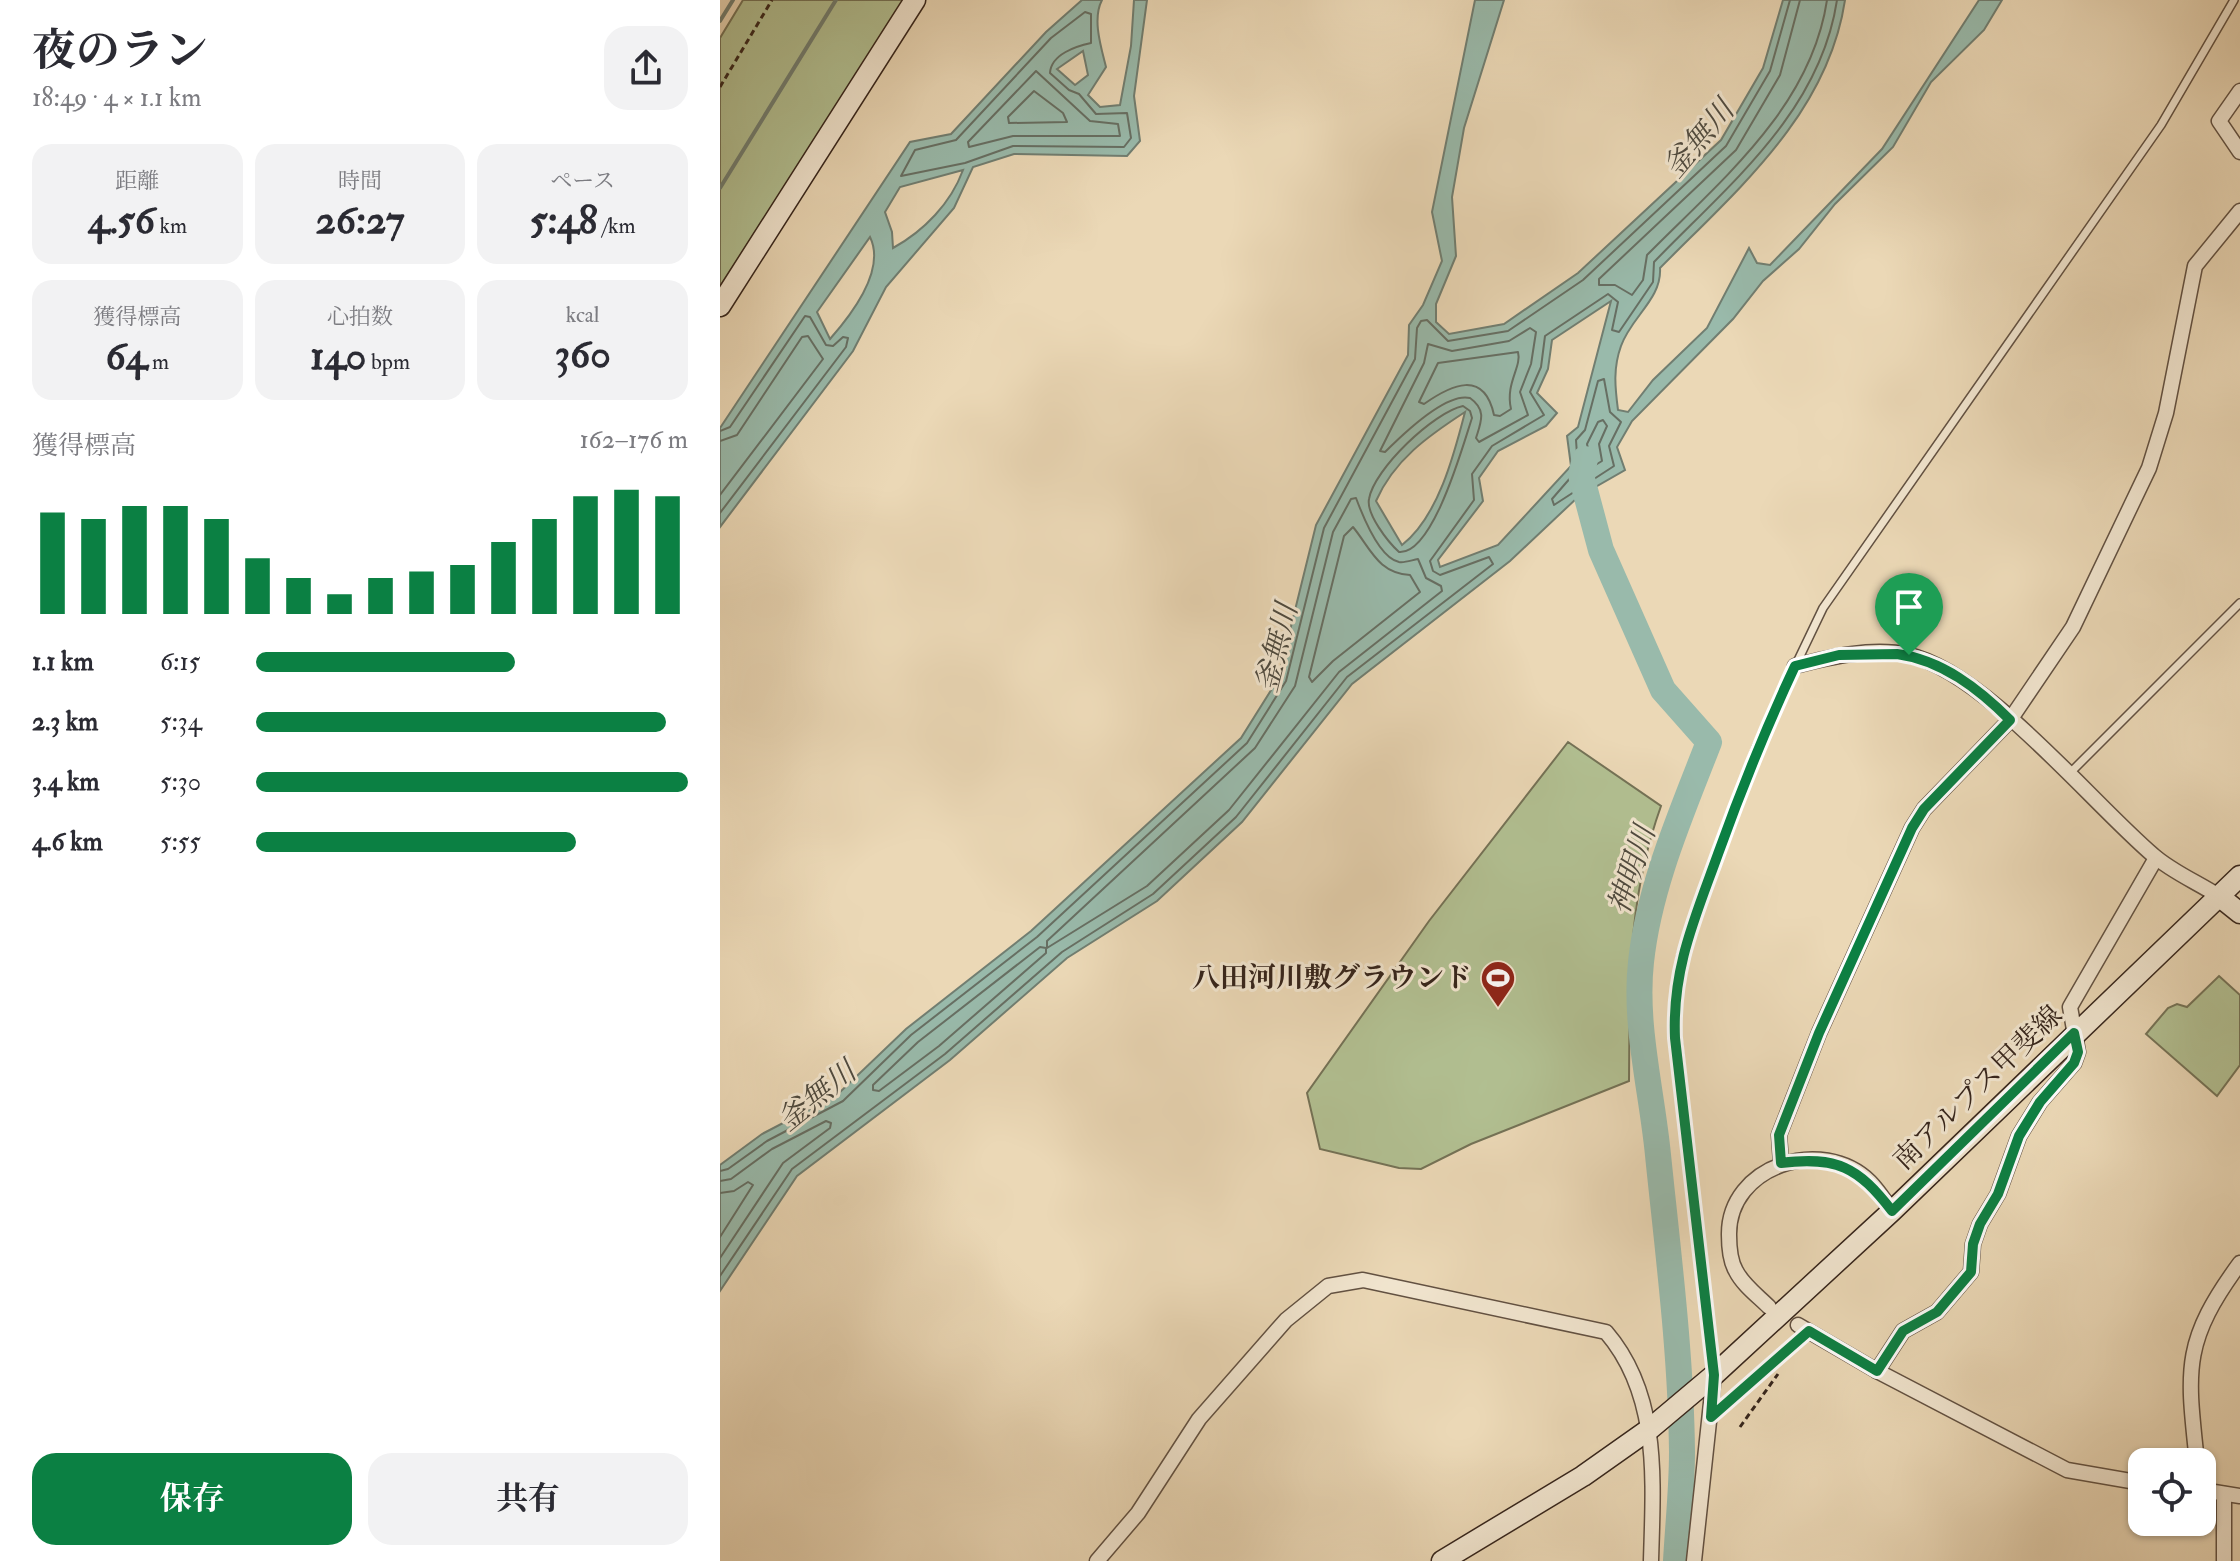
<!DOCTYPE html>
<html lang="ja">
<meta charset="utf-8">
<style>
body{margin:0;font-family:"IM FELL Double Pica","Noto Serif JP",serif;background:#f2f2f3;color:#2b2b33;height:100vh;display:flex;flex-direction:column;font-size:30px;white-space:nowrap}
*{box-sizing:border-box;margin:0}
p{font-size:26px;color:#7c7c81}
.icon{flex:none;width:44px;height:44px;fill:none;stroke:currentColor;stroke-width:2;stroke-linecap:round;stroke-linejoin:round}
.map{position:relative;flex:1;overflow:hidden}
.drawer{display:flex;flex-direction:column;background:#fff;width:720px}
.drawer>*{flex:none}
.fabs{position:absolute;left:1408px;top:1448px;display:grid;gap:16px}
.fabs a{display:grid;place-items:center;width:88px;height:88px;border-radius:16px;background:#fff;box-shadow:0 2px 6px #0004;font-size:40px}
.pin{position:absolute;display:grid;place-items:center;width:68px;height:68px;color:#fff;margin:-82px -34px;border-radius:50% 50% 50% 0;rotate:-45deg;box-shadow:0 0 8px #0007}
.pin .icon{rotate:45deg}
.round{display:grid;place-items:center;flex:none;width:84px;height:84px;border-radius:24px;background:#f2f2f3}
.overview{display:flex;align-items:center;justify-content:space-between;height:136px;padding:0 32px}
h1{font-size:44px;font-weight:700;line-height:60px}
.metrics{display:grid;grid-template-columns:repeat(3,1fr);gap:12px;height:136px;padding:8px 32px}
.metrics div{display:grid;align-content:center;border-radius:20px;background:#f2f2f3;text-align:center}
.metrics b{font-size:40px;font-weight:700}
.metrics small{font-size:22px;font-weight:400}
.metrics p{font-size:22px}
.chart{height:224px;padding:16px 32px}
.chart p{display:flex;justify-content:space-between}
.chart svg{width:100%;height:144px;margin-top:8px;stroke:#0b8043;stroke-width:6}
.cta{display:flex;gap:16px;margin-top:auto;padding:16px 32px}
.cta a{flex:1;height:92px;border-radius:24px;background:#0b8043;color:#fff;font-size:32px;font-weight:700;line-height:92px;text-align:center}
.cta a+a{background:#f2f2f3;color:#2b2b33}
ul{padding:0 32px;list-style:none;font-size:26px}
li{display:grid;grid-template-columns:128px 96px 1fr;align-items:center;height:60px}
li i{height:20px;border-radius:10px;background:#0b8043}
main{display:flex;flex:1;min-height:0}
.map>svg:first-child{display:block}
</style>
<main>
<section class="drawer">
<div class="overview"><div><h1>夜のラン</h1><p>18:49 · 4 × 1.1 km</p></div><a class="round"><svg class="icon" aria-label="share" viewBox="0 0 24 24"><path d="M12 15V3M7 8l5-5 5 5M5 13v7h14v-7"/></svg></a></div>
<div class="metrics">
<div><p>距離</p><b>4.56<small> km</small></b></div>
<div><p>時間</p><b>26:27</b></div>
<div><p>ペース</p><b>5:48<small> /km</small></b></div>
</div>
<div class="metrics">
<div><p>獲得標高</p><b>64<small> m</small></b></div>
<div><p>心拍数</p><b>140<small> bpm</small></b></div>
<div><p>kcal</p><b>360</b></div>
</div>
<div class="chart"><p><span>獲得標高</span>162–176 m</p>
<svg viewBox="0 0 160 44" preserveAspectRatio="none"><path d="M5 44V13M15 44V15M25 44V11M35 44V11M45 44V15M55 44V27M65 44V33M75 44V38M85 44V33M95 44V31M105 44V29M115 44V22M125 44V15M135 44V8M145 44V6M155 44V8"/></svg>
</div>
<ul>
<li><b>1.1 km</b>6:15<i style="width:60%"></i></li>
<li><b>2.3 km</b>5:34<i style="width:95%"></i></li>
<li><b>3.4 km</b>5:30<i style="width:100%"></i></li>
<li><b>4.6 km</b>5:55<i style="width:74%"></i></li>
</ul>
<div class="cta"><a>保存</a><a>共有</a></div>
</section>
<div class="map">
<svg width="1520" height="1561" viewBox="0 0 1520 1561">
<rect width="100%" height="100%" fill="#ebd8b6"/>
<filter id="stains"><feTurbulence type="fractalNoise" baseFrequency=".0025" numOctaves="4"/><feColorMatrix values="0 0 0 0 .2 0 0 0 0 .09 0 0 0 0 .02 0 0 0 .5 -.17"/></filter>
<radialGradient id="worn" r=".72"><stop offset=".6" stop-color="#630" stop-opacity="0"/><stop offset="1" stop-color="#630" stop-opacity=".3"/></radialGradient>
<g fill="#b2c092" stroke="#747256" stroke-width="2">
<polygon points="23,0 184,0 0,287 0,38"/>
<path d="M848,742L941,806C907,901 910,982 909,1081L751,1144L701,1169L679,1168L600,1149L587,1093L709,921Z"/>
<polygon points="1499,976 1520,995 1520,1065 1497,1096 1426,1034 1448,1008 1457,1004 1467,1007"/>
</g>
<g fill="#99baab" stroke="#717e71" stroke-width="2" fill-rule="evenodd">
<path d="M362,0H382C372,19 381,47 386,67L368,95L380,107L400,105L411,46L414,0H427L414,96L420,141L407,156L294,154L253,167L234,208L166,287L133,351L0,527V428L190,142L231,134L326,32ZM363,51L368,75L355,85L337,69ZM243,170C231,203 204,231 173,248L172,232L165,212L180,187ZM150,237C166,270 132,314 110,339L97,312Z"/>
<path d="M755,0H784L744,128L732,197L736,256L716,304V322L729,334L784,324L858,273L1001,140L1043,68L1063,0H1125C1108,114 1017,190 940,268C942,299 911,317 901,346C893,368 895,387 898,410L908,412L933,380L987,328L1029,248L1037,263L1050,265L1162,149L1259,0H1282L1264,30L1211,82L1173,147L1115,204L1079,249L1043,281L1013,319L912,421L897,447L905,470L858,497L790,561L632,684L522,822L437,901L347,958L230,1060L77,1176L0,1291V1165L42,1134L117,1095L186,1029L311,931L521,738L558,679L596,525L688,355L689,325L703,305L722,261L712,212ZM891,301L858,427L847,436L851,466L778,545L720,567L718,560L763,501L759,478L778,451L826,426L837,413L817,393L828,369L832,340ZM745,412C734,455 718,517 682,545L656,501C674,460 708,436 745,412Z"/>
</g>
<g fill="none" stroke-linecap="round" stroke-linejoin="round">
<g stroke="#676f63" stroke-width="2">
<path d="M1080,0L1060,75L1016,150L879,279V285H895L912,295L923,280L927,255C1000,181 1091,108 1107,0"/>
<path d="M365,12L371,14V43C357,46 331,54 330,73L349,90L359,94L376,114L407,113L411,138L404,147L293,146L245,163L181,176L195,150L236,140L331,38Z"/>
<polygon points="316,71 370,121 398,124 400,136 293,136 249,147 248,142"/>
<polygon points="314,91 343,113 347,122 289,123 288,117"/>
<path d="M810,328L816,332L811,364L800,392L808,415L759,442L756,438C761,422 767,410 750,398C726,392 682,435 665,452L660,451L704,363L708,344L732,351L789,341Z"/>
<path d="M798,352C802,367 785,383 791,409L780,416L774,415C764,369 731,385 704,404L699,402L718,363Z"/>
<polygon points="884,379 890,412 901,422 889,446 894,466 834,505 832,499 858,469 856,440 865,430 878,381"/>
<path d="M743,406L750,411L752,418C743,445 713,555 679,552C668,542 646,514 649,499C654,469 714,412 743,406Z"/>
<polygon points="883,420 887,426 879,444 882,461 872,467 867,444 878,422"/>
<polyline points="0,431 10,427 85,316 90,317 106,345 113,346 123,337 128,338 126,347 0,513"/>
<polyline points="0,441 17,435 82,337 88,336 103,359 0,495"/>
<path d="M636,498C642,514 659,558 679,562C685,563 692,560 698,559L706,578L721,586L722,591L619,672L509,810L427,886L327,948V941L535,748L575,686L613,532L631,499Z"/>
<path d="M633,527C651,549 658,573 690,575L700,592L613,661L592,682L589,677L624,536Z"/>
<polygon points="320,947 326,948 326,953 219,1046 159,1091 153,1090 153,1085 198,1042"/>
<polyline points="0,1171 8,1169 47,1141 123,1101 191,1035 317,937 527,743 566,681 604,528 695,359 697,328 701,321 707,320 728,341 788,331 863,280 1006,146 1050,71 1070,0"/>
<polyline points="0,1181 11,1179 52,1149 106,1121 111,1123 110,1128 63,1163 0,1258"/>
<polyline points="0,1193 14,1191 28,1182 33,1185 0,1237"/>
<path d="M0,1276L72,1169L225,1054L342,952L433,894L516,817L627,677L773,564L769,557L720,575L713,571L710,561L754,500L752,474L772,446L824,415L810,392L821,367L825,336L888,294L898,302L892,330L899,332L933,282L934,262C1008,185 1100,113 1117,0"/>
</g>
<g stroke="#717e71" stroke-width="4">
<polyline points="0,21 13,0"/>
<polyline points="0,188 116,0"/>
</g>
<path stroke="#99baab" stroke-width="26" d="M865,459L861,475L881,550L943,690L989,742C962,812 929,886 921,962C914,1025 932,1092 938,1155C948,1253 961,1353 962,1452C962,1488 958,1525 956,1561"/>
<g stroke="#625142" stroke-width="10">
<g id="lane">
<polyline points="1349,774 1520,603"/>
<polyline points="993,1369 954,1005 961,955 1036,748 1103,608 1441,125 1514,0"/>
<polyline points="991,1417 1089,1331"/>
</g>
</g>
<g stroke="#625142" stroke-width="17">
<g id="street">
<polyline points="1520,91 1499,121 1520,152"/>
<path d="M1075,666C1110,657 1152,647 1189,655C1265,672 1371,802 1433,855C1452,872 1479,883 1500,897"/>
<polyline points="1061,1163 1059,1135 1099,1033 1192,828 1204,809 1290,720 1353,627 1429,468 1446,413 1475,266 1520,211"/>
<path d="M1049,1307C1038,1296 1023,1285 1016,1271C1010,1261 1009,1247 1009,1235C1008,1166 1102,1135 1150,1182C1158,1190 1165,1201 1172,1211"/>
<polyline points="1078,1325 1157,1371 1347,1470 1422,1483"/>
<polyline points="1157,1371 1183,1331 1217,1312 1251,1272 1253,1244 1260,1224 1278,1194 1299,1136 1320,1102 1354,1063 1358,1052 1350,1007 1436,858"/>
<path d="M1477,1462C1467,1369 1462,1342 1520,1263"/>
<polyline points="1482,1490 1520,1496"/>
<path d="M377,1561L418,1513L479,1419L566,1320L608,1286L643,1280L886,1332C941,1396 933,1483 931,1561"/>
<polyline points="974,1561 994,1375"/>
<polyline points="1504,1561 1504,1494"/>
</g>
</g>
<g stroke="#35241b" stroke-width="23">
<g id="secondary">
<polyline points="0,306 195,0"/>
<polyline points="1500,897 1520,913"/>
<polyline points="722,1561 863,1476 931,1428 994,1375 1172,1211 1520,876"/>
</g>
</g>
<g stroke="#35241b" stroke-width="3" stroke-dasharray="6 4" stroke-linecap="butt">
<polyline points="0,87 52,0"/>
<polyline points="1020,1427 1058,1374"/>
</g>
<use href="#lane" stroke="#f2e6d0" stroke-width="7"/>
<use href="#street" stroke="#f2e6d0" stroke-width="14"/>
<use href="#secondary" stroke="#f2e6d0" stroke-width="20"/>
</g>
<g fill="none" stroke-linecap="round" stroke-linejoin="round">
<g stroke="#fff" stroke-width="16">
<path id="route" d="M1177,654C1222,660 1259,689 1290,720L1204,809L1192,828L1099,1033L1059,1135L1061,1163C1117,1156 1138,1167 1172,1211L1354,1033L1358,1052L1354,1063L1320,1102L1299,1136L1278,1194L1260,1224L1253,1244L1251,1272L1217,1312L1183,1331L1157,1371L1089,1331L991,1417L994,1375L955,1038C952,968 975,918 998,854C1021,790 1046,728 1075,666L1119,655Z"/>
</g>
<use href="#route" stroke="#0b8043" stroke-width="10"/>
</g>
<defs>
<g id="stadium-pin" transform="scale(1.8)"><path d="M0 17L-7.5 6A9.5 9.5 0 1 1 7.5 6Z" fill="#8f2418" stroke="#f2e6d0"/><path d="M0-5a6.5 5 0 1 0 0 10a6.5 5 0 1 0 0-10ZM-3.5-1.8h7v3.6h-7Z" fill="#fff"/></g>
</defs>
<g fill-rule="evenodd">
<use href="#stadium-pin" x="778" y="978"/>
</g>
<g text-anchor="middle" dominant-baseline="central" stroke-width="6" stroke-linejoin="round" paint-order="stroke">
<g font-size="28" font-weight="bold" fill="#35241b" stroke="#f2e6d0" text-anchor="end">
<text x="752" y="978">八田河川敷グラウンド</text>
</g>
<g font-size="28" fill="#35241b" stroke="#f2e6d0">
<text transform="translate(1258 1088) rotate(-44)">南アルプス甲斐線</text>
</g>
<g font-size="30" font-style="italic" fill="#4e4a3f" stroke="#f2e6d0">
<text transform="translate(979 139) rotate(-50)">釜無川</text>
<text transform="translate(557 648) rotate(-76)">釜無川</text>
<text transform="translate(912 870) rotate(-72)">神明川</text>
<text transform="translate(97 1096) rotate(-39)">釜無川</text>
</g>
</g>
<rect width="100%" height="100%" filter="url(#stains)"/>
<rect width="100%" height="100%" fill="url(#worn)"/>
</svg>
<div class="fabs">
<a><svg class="icon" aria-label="locate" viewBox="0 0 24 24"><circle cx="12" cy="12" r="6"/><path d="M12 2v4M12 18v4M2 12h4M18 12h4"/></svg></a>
</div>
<div class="pin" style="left:1189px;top:655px;background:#1e9e55"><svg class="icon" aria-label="arrive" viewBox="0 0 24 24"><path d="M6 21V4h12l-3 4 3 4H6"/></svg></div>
</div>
</main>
